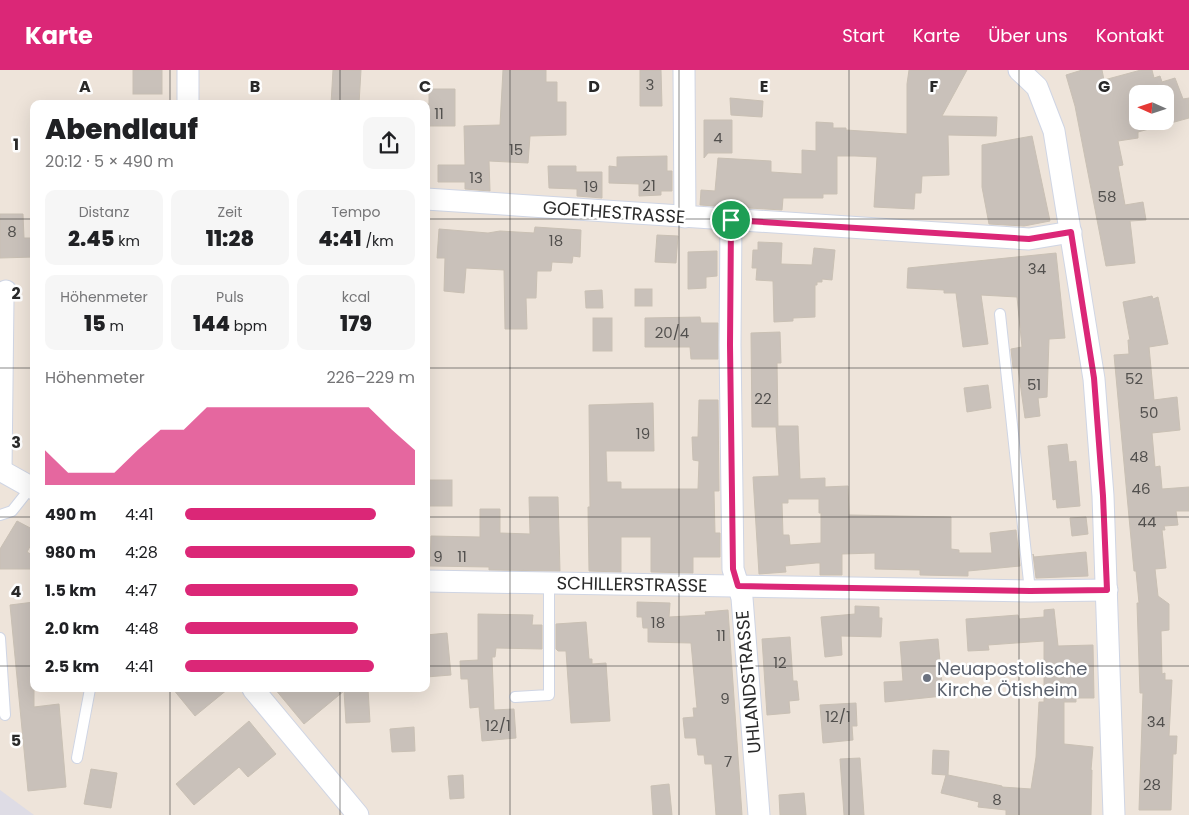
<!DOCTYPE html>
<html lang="de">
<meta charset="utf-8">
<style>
body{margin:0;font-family:Poppins,sans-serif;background:#f6f6f6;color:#202124;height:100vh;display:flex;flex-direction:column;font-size:19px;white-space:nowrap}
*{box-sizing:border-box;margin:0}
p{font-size:16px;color:#757577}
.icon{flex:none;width:28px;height:28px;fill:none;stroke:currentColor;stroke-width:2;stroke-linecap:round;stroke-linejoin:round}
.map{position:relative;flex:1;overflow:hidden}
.side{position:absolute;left:30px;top:30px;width:400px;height:592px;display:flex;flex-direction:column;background:#fff;border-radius:10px;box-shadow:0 5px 20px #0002}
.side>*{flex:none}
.needle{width:32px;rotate:273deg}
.controls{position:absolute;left:1129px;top:15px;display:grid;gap:10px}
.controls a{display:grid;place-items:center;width:45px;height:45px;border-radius:10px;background:#fff;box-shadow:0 5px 20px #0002;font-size:25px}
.pin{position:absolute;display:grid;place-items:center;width:42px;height:42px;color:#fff;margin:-21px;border:2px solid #fff;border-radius:50%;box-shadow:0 1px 5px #0007}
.round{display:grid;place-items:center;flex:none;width:52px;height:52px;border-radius:10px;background:#f6f6f6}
.overview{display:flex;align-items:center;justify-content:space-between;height:85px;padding:0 15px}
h1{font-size:28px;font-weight:800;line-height:38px}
.metrics{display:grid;grid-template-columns:repeat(3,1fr);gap:8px;height:85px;padding:5px 15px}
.metrics div{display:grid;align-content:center;border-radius:10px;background:#f6f6f6;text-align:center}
.metrics b{font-size:21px;font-weight:800}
.metrics small{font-size:14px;font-weight:400}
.metrics p{font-size:14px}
.chart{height:140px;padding:10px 15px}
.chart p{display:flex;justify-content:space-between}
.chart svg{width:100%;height:90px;margin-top:5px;fill:#db2777;opacity:.7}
ul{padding:0 15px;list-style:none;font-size:16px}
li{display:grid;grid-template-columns:80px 60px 1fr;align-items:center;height:38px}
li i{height:12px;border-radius:6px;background:#db2777}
header{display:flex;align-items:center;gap:30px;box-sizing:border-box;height:70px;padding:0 25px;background:#db2777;color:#fff}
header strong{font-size:24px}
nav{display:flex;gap:28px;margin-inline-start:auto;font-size:18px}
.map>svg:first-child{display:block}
</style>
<header>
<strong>Karte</strong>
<nav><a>Start</a><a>Karte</a><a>Über uns</a><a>Kontakt</a></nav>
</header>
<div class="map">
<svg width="1189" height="745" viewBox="0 0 1189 745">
<rect width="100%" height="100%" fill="#eee4da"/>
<polygon fill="#dedce5" points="0,720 34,745 0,745"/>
<g fill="#c9c1ba" stroke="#c9c0b4" fill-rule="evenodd">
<rect x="133" y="0" width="29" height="24"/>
<polygon points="333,0 361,0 359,34 331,34"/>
<polygon points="503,0 546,0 546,12 557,12 557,32 566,32 566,65 530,66 528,93 489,91 490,121 465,119 465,112 438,112 438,95 465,95 464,56 500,55"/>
<polygon points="640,0 661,0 662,36 640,36"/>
<polygon points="909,0 967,0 942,46 997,47 996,66 948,65 949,105 922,106 921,123 915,123 914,139 874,137 877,87 855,86 837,86 837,124 823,124 823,128 783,128 782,140 700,135 701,120 715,121 718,88 771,91 771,102 802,104 802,80 816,81 816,52 833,53 833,58 846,58 846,60 907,64 907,14"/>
<path d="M1082,0H1102L1104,10L1141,0H1152L1154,8L1160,6L1162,12L1175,8L1183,29L1189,28V48L1138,62V68L1118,71L1123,95L1118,96L1125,135L1143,132L1146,150L1130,151L1135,193L1106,196L1075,36L1066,5ZM1138,24H1165V51H1138Z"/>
<polygon points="429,19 455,19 455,56 426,56 426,34 429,34"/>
<polygon points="730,28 763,31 762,47 731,45"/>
<polygon points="704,50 732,50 732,83 708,83 704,88"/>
<polygon points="1032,66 1050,151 1024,156 989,154 982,117 982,75"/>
<polygon points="667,86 667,101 672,101 672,121 661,121 661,125 639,126 639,114 609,113 609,96 617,97 617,87"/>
<polygon points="548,96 576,96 576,102 602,102 602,128 577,126 577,119 549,118"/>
<polygon points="0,144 23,144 24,168 34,168 34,187 0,188"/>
<polygon points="535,157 581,160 580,187 573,186 572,193 552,192 551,201 537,201 536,228 526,228 527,259 505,259 504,200 466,198 464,223 444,221 445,188 437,188 439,159 488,163 500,161 534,163"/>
<polygon points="657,165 678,166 676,193 655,192"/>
<polygon points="758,172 782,173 781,194 812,195 814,178 835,180 832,210 822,209 822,212 817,212 817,215 815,215 815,247 793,248 793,251 774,252 773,211 756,210 757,198 752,198 753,180 758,180"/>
<polygon points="717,181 717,206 706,207 706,218 688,219 688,182"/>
<polygon points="1056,183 1065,268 1049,269 1047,327 1038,328 1040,346 1025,348 1018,298 1013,298 1011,279 1022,277 1017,227 981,225 988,274 963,277 956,223 944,223 944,220 907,218 908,198"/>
<rect x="635" y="219" width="17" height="17"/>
<polygon points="602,220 603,238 586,238 585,221"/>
<polygon points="1152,226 1153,229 1158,227 1168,274 1149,277 1154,330 1177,327 1180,360 1152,363 1155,397 1160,396 1162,419 1189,417 1189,441 1176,441 1178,455 1164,456 1165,460 1162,460 1166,498 1155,499 1158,526 1169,534 1169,560 1161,561 1162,604 1165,603 1165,610 1172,610 1169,666 1177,666 1176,684 1173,684 1171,740 1139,740 1143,623 1140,623 1137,533 1139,533 1136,501 1134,501 1114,285 1129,284 1128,270 1130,270 1123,232"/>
<polygon points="700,247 701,253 718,253 718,289 691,289 690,277 645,277 645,248"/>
<rect x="593" y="248" width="19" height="33"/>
<path d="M780,262L781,293H777L778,356H798L800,409L825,408V417L848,416L849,445L951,447V479L959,480V483H992L990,463L1016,460L1020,496L968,501V506L920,505V500L875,499V483L842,484V505H820V493H816L785,496L786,502L759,504L753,407L779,406L776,357H752L751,263ZM788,429H819V443H821V473L790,475L789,465H783L782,433H788Z"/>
<polygon points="988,315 991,338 967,342 964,318"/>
<polygon points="699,330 718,330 719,421 714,421 715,463 720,463 720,487 693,487 693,503 651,502 651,467 621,467 621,502 589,501 588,437 590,437 589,335 653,333 654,381 606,381 607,412 621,412 621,419 698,419 699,391 693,390 692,367 698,367"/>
<polygon points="1067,374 1069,392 1076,391 1080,436 1057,438 1056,429 1053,430 1048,376"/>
<rect x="426" y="410" width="26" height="26"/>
<polygon points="529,427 558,427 560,501 489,500 489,497 430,496 431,466 480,467 480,439 500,439 500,463 530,464"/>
<polygon points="1086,447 1088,464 1072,466 1070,448"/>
<polygon points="17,451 34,460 34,469 27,482 34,486 34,499 0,499 0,479"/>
<polygon points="1086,482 1088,506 1036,508 1033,484 1034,487"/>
<polygon points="34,532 34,637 59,634 66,717 28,721 10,535"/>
<polygon points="637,532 670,533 669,547 706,545 705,542 728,540 742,745 716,745 712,694 705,694 704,685 698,685 696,668 685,668 683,648 694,647 693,638 697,638 691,573 648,572 648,558 643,558 642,547 637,547"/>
<polygon points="855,536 879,537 879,548 882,548 881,567 841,566 842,585 825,587 821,547 855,544"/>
<polygon points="1054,539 1058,576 1093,575 1094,628 1076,628 1076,632 1064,632 1064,674 1093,677 1091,700 1092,700 1091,745 1006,745 1006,740 978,737 979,732 941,723 946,705 932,704 933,680 949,681 948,705 1002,716 1002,717 1031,719 1036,687 1039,632 1044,632 1044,571 988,575 989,580 968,581 966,549 1018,545 1019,549 1044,547 1044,540"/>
<polygon points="478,544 533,545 532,555 542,555 542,579 496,578 495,587 492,587 494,640 514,639 516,668 482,671 479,637 470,638 468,609 461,609 460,591 478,590"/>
<polygon points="586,552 589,589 592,589 592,594 606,593 610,651 571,653 566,581 558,581 556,579 556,554"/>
<polygon points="447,563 451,605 426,607 426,565"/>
<polygon points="790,567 793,611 797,611 799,630 789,631 790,643 767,645 762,569"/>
<polygon points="938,569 943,626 885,632 884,612 903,611 900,572"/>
<polygon points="173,619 228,619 195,646"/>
<polygon points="275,619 368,619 370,652 346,653 344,621 304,654"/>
<polygon points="856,633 857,656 852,656 853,670 823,673 820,635"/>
<polygon points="249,651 276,684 248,707 239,697 194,735 176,714"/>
<polygon points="414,657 415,681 392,682 390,659"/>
<polygon points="860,688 864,745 844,745 840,689"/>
<polygon points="91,699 117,703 111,738 84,734"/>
<polygon points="463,705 464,728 450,729 448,706"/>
<polygon points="669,714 672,745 653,745 651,716"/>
<polygon points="804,723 806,745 780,745 779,725"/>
</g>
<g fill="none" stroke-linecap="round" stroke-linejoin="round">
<g stroke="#cfd5e4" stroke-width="12">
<g id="service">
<polyline points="1000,244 1030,521"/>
<polyline points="0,445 12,441 31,417"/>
<polyline points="0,568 5,645"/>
<polyline points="515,627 549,625 549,512"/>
<polyline points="77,688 90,619"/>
</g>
</g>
<g stroke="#cfd5e4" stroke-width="23">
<g id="minor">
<polyline points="188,0 188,34"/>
<polyline points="684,0 685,147"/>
<polyline points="1019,0 1037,17 1054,61 1094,309 1103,426 1114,745"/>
<polyline points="426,129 1029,169 1071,162"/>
<polyline points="731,150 730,275 733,499 742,528 759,745"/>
<polyline points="0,400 34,419"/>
<polyline points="1,400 3,229 6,221"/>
<polyline points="426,511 1030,521 1107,520"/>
<polyline points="253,619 358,745"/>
</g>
</g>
<use href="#service" stroke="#fff" stroke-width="10"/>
<use href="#minor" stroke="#fff" stroke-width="21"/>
</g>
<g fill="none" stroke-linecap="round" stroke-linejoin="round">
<g stroke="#fff" stroke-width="10">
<polygon id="route" points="731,150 1029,169 1071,162 1094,308 1103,426 1107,520 1030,521 738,516 733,499 730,275"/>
</g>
<use href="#route" stroke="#db2777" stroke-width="6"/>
</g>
<path fill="none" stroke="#2a2a2a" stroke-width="1" stroke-opacity="0.55" d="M170,0V34M340,0V34M510,0V745M679,0V745M849,0V745M1019,0V745M0,149H34M426,149H1189M0,298H34M426,298H1189M0,447H34M426,447H1189M0,596H34M426,596H1189M170,619V745M340,619V745"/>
<circle fill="#6b7280" stroke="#fff" stroke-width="2" cx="927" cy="608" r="5"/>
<g text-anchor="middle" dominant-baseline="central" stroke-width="5" stroke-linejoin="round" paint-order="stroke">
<g font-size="15" fill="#52504e">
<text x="650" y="14">3</text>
<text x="439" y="43">11</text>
<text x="718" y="67">4</text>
<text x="516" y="79">15</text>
<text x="476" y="107">13</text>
<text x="649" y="115">21</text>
<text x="591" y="116">19</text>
<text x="1107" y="126">58</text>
<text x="12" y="161">8</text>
<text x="556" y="170">18</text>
<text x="1037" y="198">34</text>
<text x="672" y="262">20/4</text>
<text x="1134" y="308">52</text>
<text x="1034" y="314">51</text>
<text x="763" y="328">22</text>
<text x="1149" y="342">50</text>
<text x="643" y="363">19</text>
<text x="1139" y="386">48</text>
<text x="1141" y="418">46</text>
<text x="1147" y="451">44</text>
<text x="438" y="486">9</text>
<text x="462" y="486">11</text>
<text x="658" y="552">18</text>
<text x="721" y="565">11</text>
<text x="780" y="592">12</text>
<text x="725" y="628">9</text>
<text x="838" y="646">12/1</text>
<text x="1156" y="651">34</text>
<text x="498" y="655">12/1</text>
<text x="728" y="691">7</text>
<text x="1152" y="714">28</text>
<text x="997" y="729">8</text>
</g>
<g font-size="18" fill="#2a2a2a" stroke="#fff">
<text transform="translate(614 142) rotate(4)">GOETHESTRASSE</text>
<text transform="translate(632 514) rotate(1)">SCHILLERSTRASSE</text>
<text transform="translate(748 612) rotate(-95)">UHLANDSTRASSE</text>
</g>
<g font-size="18" fill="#5b616d" stroke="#fff" text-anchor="start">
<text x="937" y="598">Neuapostolische<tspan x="937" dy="21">Kirche Ötisheim</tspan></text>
</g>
</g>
<g font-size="16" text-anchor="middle" font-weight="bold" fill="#2a2a2a" stroke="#fff" stroke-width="5" stroke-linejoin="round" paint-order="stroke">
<text x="85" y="22">A</text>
<text x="255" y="22">B</text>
<text x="425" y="22">C</text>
<text x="594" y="22">D</text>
<text x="764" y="22">E</text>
<text x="934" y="22">F</text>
<text x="1104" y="22">G</text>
<text x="16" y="80">1</text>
<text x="16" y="229">2</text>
<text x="16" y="378">3</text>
<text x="16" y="527">4</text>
<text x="16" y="676">5</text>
</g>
</svg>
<div class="controls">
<a><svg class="needle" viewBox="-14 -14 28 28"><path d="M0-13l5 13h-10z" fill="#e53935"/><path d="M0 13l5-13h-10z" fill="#757577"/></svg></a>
</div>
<div class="pin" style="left:731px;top:150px;background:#1e9e55"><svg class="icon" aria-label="arrive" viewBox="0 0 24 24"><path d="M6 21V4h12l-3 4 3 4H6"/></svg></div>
<section class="side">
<div class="overview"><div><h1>Abendlauf</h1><p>20:12 · 5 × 490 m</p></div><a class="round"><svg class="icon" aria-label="share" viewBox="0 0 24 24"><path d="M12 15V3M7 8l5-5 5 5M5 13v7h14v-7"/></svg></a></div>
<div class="metrics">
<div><p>Distanz</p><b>2.45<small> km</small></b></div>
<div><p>Zeit</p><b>11:28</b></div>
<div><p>Tempo</p><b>4:41<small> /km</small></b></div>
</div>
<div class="metrics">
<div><p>Höhenmeter</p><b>15<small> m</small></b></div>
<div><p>Puls</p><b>144<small> bpm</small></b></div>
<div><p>kcal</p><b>179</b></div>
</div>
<div class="chart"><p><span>Höhenmeter</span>226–229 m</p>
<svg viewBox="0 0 160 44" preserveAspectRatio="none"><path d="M0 44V27L10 38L20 38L30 38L40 27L50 17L60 17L70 6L80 6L90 6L100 6L110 6L120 6L130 6L140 6L150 17L160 27V44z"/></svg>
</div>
<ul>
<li><b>490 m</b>4:41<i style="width:83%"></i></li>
<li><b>980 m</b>4:28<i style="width:100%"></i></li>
<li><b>1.5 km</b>4:47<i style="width:75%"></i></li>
<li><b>2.0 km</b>4:48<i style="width:75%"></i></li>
<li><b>2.5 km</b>4:41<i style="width:82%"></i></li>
</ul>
</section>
</div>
